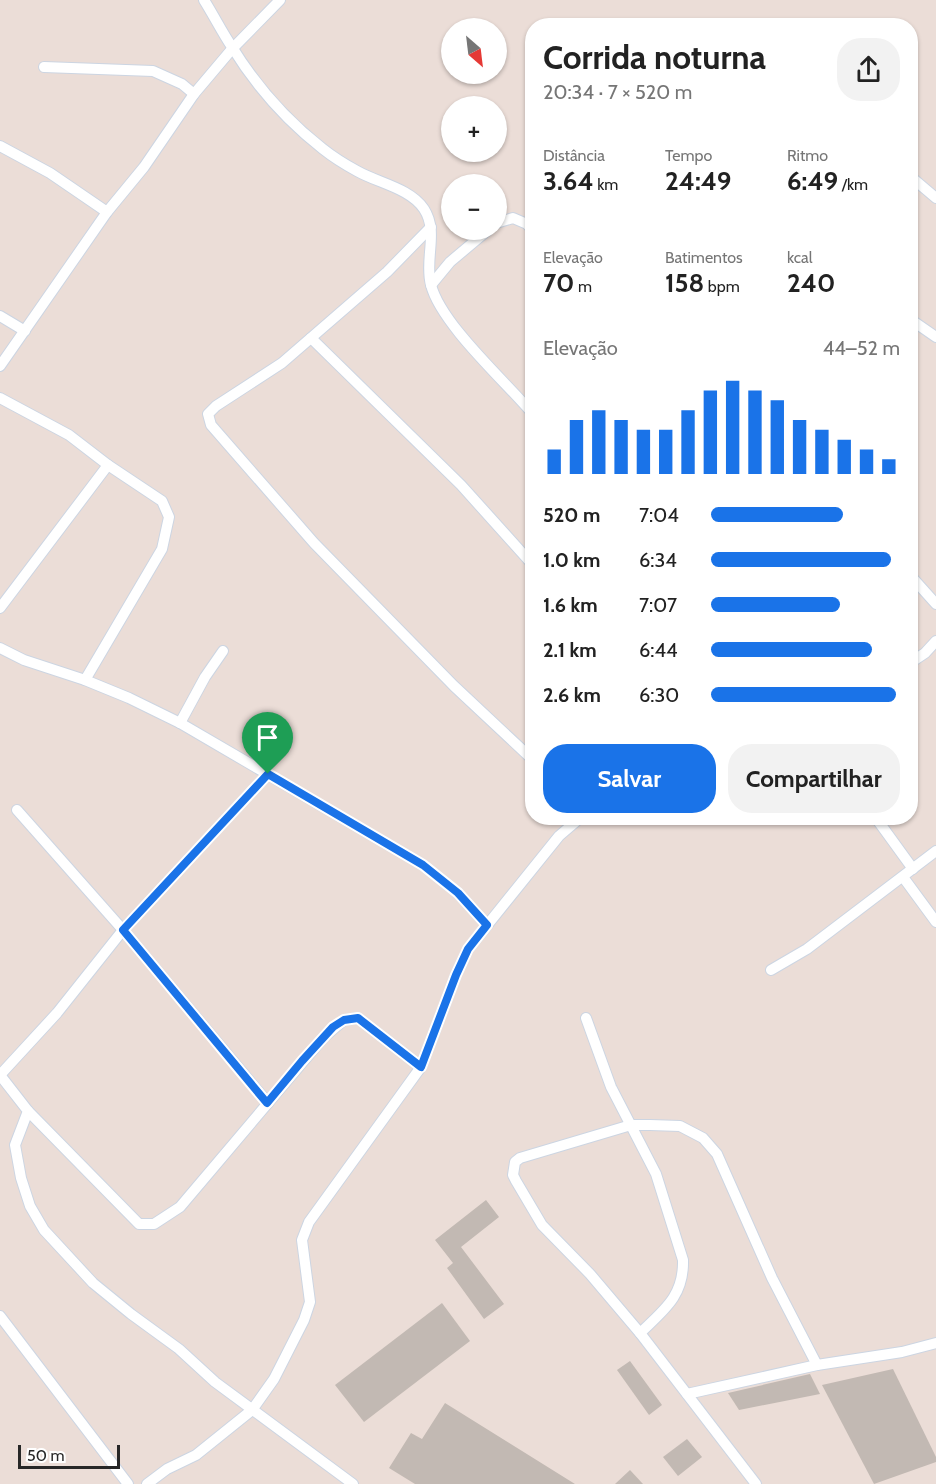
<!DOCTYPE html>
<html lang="pt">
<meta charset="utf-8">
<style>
body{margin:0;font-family:Cabin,sans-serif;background:#f2f2f2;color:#222;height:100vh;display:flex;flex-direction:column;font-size:22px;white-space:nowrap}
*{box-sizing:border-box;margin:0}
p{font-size:20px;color:#767676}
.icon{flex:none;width:33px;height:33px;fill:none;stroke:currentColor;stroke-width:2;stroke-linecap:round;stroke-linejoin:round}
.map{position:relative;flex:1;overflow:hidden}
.side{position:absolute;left:525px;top:18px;width:393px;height:807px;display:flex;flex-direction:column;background:#fff;border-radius:24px;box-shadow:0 2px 4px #0004}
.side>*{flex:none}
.needle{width:39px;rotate:152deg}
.fabs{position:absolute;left:441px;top:18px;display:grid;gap:12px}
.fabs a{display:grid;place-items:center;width:66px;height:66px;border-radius:50%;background:#fff;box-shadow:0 2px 4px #0004;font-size:30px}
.scale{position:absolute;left:18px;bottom:15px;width:102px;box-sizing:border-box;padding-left:6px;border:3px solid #272727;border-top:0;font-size:16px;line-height:21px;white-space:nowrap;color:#272727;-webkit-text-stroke:4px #fff;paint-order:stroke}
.pin{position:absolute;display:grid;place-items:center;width:51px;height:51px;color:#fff;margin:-62px -26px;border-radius:50% 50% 50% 0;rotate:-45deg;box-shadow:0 0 6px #0007}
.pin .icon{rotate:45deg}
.round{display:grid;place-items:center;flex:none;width:63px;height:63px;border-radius:24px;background:#f2f2f2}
.summary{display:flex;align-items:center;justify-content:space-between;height:102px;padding:0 18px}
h1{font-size:33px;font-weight:700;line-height:45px}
.metrics{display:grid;grid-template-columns:repeat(3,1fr);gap:9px;height:102px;padding:6px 18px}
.metrics div{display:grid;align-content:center}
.metrics b{font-size:26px;font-weight:700}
.metrics small{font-size:16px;font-weight:400}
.metrics p{font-size:16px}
.chart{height:168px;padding:12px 18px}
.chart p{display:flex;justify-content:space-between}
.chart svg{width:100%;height:108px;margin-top:6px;stroke:#1a73e8;stroke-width:6}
.primary-button{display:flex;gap:12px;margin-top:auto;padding:12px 18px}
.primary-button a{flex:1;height:69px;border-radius:24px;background:#1a73e8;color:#fff;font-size:24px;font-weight:700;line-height:69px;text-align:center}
.primary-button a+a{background:#f2f2f2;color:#222}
ul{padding:0 18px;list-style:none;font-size:20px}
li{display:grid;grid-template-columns:96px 72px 1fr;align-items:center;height:45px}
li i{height:15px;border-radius:8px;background:#1a73e8}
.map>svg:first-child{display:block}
</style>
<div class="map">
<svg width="936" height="1484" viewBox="0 0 936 1484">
<rect width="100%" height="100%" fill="#ebddd7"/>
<g fill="#c2b9b3">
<polygon points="486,1200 499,1217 461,1247 504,1304 484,1319 447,1268 453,1263 435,1240"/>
<polygon points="442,1303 470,1341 364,1422 335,1385"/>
<polygon points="630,1361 662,1405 649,1415 617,1370"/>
<polygon points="893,1369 936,1457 936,1462 874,1484 822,1385"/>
<polygon points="810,1374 820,1394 739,1410 728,1393"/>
<polygon points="445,1403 575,1484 415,1484 389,1468 411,1433 422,1439"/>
<polygon points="687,1439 702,1457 678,1476 663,1457"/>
<polygon points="630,1470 643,1484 615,1484"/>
</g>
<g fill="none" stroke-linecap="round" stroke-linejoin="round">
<g stroke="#ccd5e2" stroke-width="12">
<g id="street">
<path d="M204,0C214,16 222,32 232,47C256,86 287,121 323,149C333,157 346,165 357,171C378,183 410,188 424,209C439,232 424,260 431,285C441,324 505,381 532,413"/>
<polyline points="44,67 153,71 182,84 194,94"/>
<polyline points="0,146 50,173 107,212"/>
<polyline points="910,176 936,198"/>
<polyline points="496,223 513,218 527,224 532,230"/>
<polyline points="431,227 387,272 282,363 216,406 208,414 211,425 314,543 454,686 532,759"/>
<polyline points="431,285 450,262 488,230"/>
<polyline points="0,316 25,331"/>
<polyline points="910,319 936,337"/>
<polyline points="311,338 461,485 532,564"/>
<polyline points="0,366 107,212 144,167 194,94 232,49 280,0"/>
<polyline points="0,398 69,435 108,465 162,501 169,517 162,549 85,680"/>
<polyline points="910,575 936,604"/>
<polyline points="0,608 108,465"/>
<polyline points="0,648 24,660 85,680 129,698 180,723 423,865 458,893 487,925"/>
<polyline points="910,663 925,653 936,641"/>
<polyline points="180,723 205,677 223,651"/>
<polyline points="17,810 123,930 268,1103"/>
<polyline points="876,818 913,869"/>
<polyline points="903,877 936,922"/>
<polyline points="771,970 807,949 936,851"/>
<path d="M586,1018L611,1087L656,1174L683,1260C684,1296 664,1310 640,1333L756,1484"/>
<polyline points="0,1075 28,1111 15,1145 21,1178 30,1206 44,1230 93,1283 131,1314 179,1349 215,1382 353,1484"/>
<polyline points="0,1075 57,1013 123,930 268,774"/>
<polyline points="28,1111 139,1224 154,1224 180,1207 323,1038 344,1020 358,1018 421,1067"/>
<polyline points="0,1316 128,1484"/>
<polyline points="640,1333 590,1274 542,1225 516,1181 513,1175 515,1162 520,1158 631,1125 650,1125 680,1126 703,1138 717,1154 772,1278 817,1365"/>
<polyline points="687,1394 817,1365 902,1352 936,1343"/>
<polyline points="147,1484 167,1469 196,1455 252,1410 274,1379 304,1320 310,1302 302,1240 309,1222 421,1067 456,975 468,949 559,836 580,818"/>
</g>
</g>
<use href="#street" stroke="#fff" stroke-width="10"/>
</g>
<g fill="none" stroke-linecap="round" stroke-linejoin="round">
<g stroke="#fff" stroke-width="12">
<polygon id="route" points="268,774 423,865 458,893 487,925 468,949 456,975 421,1067 358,1018 344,1020 333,1027 302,1061 267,1103 123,930"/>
</g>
<use href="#route" stroke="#1a73e8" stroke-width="8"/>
</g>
</svg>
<div class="fabs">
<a><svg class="needle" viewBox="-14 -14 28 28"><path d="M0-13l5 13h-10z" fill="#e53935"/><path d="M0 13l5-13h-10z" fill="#767676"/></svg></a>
<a>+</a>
<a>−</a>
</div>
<div class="scale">50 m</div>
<div class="pin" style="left:268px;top:774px;background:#1e9e55"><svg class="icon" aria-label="arrive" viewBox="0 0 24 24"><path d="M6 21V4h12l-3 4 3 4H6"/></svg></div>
<section class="side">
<div class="summary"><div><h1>Corrida noturna</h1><p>20:34 · 7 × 520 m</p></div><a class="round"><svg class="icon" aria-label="share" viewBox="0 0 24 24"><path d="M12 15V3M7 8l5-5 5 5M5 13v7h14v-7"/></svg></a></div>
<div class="metrics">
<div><p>Distância</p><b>3.64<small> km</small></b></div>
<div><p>Tempo</p><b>24:49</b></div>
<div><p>Ritmo</p><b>6:49<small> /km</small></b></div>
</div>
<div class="metrics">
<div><p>Elevação</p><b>70<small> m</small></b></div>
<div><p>Batimentos</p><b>158<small> bpm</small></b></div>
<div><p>kcal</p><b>240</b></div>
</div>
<div class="chart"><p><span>Elevação</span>44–52 m</p>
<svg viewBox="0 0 160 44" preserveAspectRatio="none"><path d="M5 44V34M15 44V22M25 44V18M35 44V22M45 44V26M55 44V26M65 44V18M75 44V10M85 44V6M95 44V10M105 44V14M115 44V22M125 44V26M135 44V30M145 44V34M155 44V38"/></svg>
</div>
<ul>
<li><b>520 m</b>7:04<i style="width:70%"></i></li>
<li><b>1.0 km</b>6:34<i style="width:95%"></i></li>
<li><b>1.6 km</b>7:07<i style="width:68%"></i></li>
<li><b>2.1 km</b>6:44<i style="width:85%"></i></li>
<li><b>2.6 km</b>6:30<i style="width:98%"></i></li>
</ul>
<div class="primary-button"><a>Salvar</a><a>Compartilhar</a></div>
</section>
</div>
